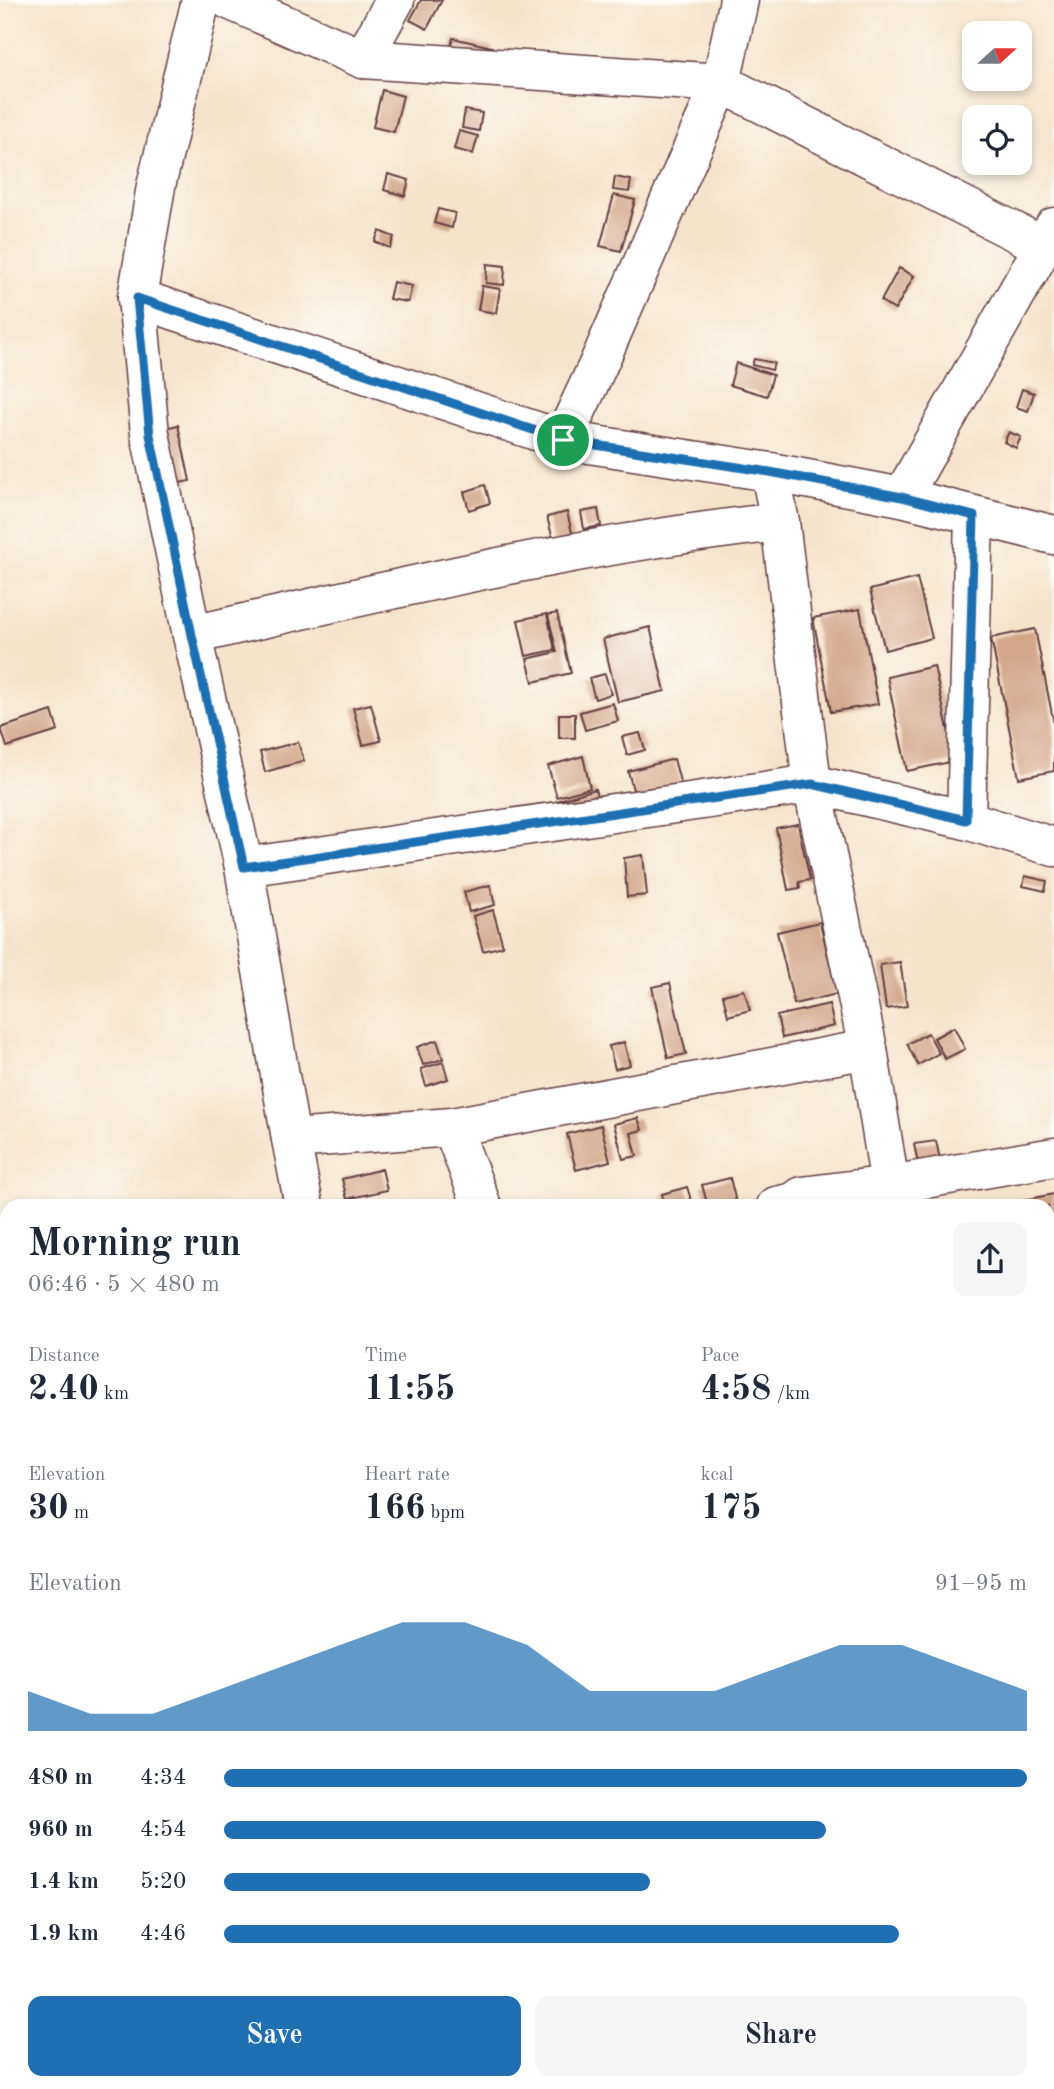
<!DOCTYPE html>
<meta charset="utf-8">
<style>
body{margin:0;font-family:"Old Standard TT",serif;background:#f6f6f7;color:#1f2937;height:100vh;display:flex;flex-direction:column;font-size:26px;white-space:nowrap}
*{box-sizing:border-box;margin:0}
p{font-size:23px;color:#747a83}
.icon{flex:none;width:38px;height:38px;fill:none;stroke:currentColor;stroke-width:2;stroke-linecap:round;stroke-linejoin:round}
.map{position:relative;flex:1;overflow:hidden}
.details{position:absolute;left:0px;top:1199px;width:1055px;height:891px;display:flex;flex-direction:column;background:#fff;border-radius:21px 21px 0 0;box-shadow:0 4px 10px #0003}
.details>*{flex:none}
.needle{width:46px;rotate:69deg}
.buttons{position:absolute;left:962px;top:21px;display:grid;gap:14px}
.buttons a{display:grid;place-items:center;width:70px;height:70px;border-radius:14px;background:#fff;box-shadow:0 4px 10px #0003;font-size:35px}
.pin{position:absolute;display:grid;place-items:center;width:60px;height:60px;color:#fff;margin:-30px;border:4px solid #fff;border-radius:50%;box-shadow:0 2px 7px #0007}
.round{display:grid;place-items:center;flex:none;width:74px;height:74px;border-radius:14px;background:#f6f6f7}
.summary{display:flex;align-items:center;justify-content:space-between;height:119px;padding:0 28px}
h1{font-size:38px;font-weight:700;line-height:52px}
.figures{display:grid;grid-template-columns:repeat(3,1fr);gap:10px;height:119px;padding:7px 28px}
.figures div{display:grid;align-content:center}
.figures b{font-size:35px;font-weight:700}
.figures small{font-size:19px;font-weight:400}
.figures p{font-size:19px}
.chart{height:196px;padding:14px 28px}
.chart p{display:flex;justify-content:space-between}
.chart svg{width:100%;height:126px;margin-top:7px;fill:#1f6fb2;opacity:.7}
.button{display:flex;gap:14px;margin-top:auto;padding:14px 28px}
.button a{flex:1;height:80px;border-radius:14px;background:#1f6fb2;color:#fff;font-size:28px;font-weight:700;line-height:80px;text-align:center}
.button a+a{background:#f6f6f7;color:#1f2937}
ul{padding:0 28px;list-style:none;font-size:23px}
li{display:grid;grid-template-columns:112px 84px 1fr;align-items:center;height:52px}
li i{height:18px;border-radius:9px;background:#1f6fb2}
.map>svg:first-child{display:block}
</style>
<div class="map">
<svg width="1054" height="2089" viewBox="0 0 1054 2089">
<rect width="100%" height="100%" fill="#fdfcf7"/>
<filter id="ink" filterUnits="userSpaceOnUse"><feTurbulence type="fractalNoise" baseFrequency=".0143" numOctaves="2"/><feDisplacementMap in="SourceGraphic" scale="14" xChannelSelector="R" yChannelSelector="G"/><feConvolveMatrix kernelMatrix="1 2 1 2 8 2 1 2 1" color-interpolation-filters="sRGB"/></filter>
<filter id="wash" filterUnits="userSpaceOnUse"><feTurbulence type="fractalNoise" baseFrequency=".00686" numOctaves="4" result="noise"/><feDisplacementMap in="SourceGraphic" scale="28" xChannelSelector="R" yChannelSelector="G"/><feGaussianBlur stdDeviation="1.57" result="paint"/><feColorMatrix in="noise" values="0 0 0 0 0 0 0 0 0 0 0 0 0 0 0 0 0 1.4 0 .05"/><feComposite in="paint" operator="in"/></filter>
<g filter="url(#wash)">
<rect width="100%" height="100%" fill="#f5e4cc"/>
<g id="blocks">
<g fill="#d3a689">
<polygon points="421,0 442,0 427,29 410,20"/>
<polygon points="453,38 492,47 488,64 449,54"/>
<polygon points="382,90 403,96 394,132 373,127"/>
<polygon points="465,110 482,113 479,131 462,128"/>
<polygon points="459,131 478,136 473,154 454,149"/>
<polygon points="388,174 409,180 405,196 384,190"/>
<polygon points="615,177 631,180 629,192 613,190"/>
<polygon points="614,195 635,200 621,251 600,246"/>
<polygon points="438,209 455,213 452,228 434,223"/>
<polygon points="379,231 394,237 390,248 375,242"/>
<polygon points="487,264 505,266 504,285 486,283"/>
<polygon points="899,268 914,276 895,310 881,301"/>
<polygon points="393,282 412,286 408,302 389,299"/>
<polygon points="482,286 500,289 496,313 478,310"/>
<polygon points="754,359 774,363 772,370 752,365"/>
<polygon points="736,363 773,375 767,396 730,385"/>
<polygon points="1022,389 1034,393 1028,411 1016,407"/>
<polygon points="178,425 190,481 173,484 161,429"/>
<polygon points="1009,432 1021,437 1016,448 1004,442"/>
<polygon points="485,485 490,503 469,510 464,492"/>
<polygon points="598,509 601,526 584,529 581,512"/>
<polygon points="567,512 575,545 556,550 547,517"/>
<polygon points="917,578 932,638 885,650 870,590"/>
<polygon points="860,609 878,704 831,712 813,618"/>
<polygon points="557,613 571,673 533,682 527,659 557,652 548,615"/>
<polygon points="547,614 555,650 526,656 518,620"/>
<polygon points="650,627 665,691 618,702 603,639"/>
<polygon points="1035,629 1054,724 1054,771 1019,778 991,638"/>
<polygon points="934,666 955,761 907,771 887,677"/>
<polygon points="605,674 611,694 595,699 589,678"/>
<polygon points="613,703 618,721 585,730 580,712"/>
<polygon points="371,704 381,741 363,745 353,708"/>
<polygon points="52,711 58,731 7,747 1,728"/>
<rect x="559" y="714" width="16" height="24"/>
<polygon points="640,733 645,750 627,755 622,737"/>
<polygon points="298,742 304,761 265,772 260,752"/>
<polygon points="583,756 590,788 557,797 548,766"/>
<polygon points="674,759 682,789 636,801 628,771"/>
<polygon points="595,789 600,807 562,818 557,801"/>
<polygon points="798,824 810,880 799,882 800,888 788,890 776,828"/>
<polygon points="643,855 647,895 627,897 624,858"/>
<polygon points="1025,876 1047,881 1045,891 1023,886"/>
<polygon points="490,885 495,905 469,912 464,892"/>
<polygon points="493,910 503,946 483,951 473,916"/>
<polygon points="820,922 837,994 794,1004 777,932"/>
<polygon points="900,962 907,1006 886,1009 880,965"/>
<polygon points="670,983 686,1054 668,1058 652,987"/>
<polygon points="744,990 750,1010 728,1016 723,995"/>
<polygon points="829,1004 834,1026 782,1038 777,1016"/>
<polygon points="954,1027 965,1049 945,1059 934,1038"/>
<polygon points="928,1033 939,1053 918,1065 907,1044"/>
<polygon points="437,1040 443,1059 423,1065 417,1047"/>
<polygon points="624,1042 630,1065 615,1069 609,1046"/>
<polygon points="443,1062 448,1079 426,1086 421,1069"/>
<polygon points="638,1118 642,1130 631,1133 637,1156 623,1159 614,1124"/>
<polygon points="601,1125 610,1161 576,1170 567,1134"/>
<polygon points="936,1141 941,1164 919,1169 914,1144"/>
<polygon points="382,1169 387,1190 347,1199 342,1179"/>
<polygon points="730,1178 737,1206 708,1206 702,1185"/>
<polygon points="687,1187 693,1206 665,1206 662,1194"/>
<polygon points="1054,1194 1054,1254 1048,1256 1048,1206 1025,1206 1024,1200"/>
<polygon points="1048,1368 1054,1390 1054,1399 1048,1400"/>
</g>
</g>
</g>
<g filter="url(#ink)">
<use href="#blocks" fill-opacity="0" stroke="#643d43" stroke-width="2"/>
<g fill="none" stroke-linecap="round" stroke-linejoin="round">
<g stroke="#643d43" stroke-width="41">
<g id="street">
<polyline points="201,0 156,186 137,298 150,434 192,635 244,867 291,1139 304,1206"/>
<polyline points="229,0 363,59 721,83 1043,246"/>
<polyline points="363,59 395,0"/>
<polyline points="137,298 563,440 770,472 902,497 1054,535"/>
<polyline points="563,440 598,365 721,83 739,0"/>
<polyline points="770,472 780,522 812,784 868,1049 890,1185"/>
<polyline points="902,497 1054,227"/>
<path d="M192,635C386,591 582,543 780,522"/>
<polyline points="966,820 974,516"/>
<polyline points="244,867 812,784 966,820 1054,847"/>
<polyline points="452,1127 482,1206"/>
<polyline points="291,1139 452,1127 868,1049"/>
<polyline points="776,1206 794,1202 802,1196 890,1185 1054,1157"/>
<polyline points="1048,1429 1054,1427"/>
<polyline points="1048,1710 1054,1708"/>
<polyline points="464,2082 465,2089"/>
<polyline points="670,2082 671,2089"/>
</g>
</g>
<use href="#street" stroke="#fff" stroke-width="38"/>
</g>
</g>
<g fill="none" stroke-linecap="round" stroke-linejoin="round" filter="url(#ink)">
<g stroke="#fff" stroke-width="14">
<polygon id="route" points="137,298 563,440 770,472 902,497 974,516 966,820 812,784 244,867 192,635 150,435"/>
</g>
<use href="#route" stroke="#1f6fb2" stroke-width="9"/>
</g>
</svg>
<div class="buttons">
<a><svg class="needle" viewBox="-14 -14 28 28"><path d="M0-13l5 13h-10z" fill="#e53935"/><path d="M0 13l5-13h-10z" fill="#747a83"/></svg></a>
<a><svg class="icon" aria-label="locate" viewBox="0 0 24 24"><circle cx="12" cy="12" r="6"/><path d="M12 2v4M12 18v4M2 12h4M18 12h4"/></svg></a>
</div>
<div class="pin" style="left:563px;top:440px;background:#1e9e55"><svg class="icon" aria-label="arrive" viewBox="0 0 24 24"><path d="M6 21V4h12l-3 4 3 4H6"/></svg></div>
<section class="details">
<div class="summary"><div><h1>Morning run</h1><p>06:46 · 5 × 480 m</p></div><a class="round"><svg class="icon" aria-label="share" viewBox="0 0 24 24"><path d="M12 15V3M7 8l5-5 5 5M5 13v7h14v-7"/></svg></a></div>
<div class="figures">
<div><p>Distance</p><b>2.40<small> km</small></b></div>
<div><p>Time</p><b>11:55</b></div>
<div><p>Pace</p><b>4:58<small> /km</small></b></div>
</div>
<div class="figures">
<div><p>Elevation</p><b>30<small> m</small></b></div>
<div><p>Heart rate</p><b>166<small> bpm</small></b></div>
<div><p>kcal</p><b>175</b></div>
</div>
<div class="chart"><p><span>Elevation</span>91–95 m</p>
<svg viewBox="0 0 160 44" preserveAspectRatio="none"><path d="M0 44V30L10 38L20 38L30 30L40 22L50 14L60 6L70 6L80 14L90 30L100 30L110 30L120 22L130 14L140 14L150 22L160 30V44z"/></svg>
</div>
<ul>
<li><b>480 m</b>4:34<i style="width:100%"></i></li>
<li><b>960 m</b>4:54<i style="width:75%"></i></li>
<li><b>1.4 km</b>5:20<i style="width:53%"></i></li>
<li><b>1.9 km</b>4:46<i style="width:84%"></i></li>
</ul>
<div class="button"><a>Save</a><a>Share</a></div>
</section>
</div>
